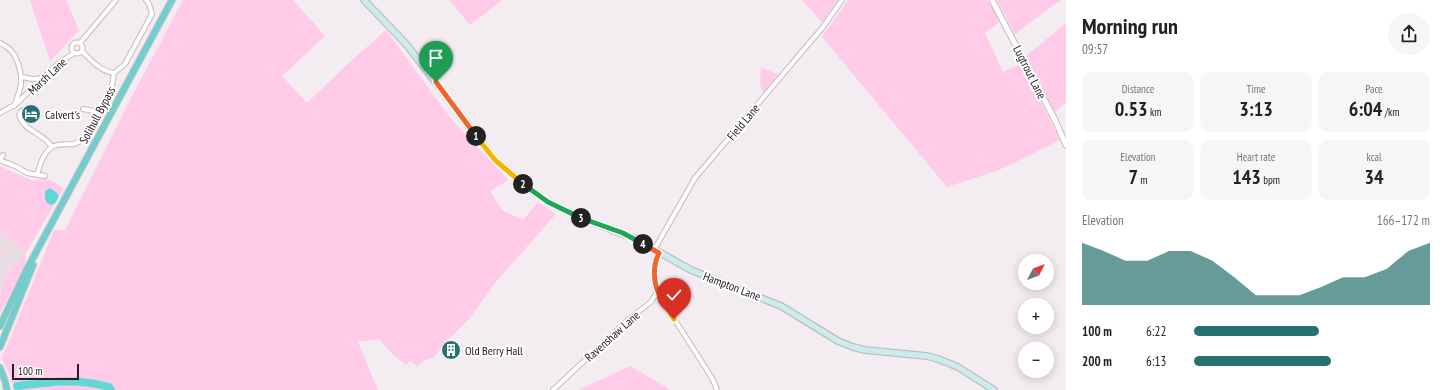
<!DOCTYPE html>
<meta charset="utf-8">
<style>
body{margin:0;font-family:"PT Sans Narrow",sans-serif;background:#f6f6f6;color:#202124;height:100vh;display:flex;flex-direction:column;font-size:15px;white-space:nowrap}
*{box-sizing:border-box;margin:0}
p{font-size:13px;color:#757577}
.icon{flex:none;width:22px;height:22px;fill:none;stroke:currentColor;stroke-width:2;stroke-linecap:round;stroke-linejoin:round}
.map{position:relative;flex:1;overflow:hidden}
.sheet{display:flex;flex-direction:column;background:#fff;width:380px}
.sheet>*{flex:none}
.needle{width:26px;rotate:48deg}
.controls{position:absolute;left:1018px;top:254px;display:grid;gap:8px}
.controls a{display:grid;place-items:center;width:36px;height:36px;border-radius:50%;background:#fff;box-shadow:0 2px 10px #0003;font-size:20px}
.scale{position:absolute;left:12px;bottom:10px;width:67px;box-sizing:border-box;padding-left:4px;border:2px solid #232022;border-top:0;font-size:11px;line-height:14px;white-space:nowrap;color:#232022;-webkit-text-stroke:3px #fff;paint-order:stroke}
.pin{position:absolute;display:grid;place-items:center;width:34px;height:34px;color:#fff;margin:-41px -17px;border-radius:50% 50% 50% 0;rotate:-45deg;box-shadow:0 0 4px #0007}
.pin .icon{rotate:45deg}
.km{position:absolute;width:20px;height:20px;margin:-10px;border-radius:50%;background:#222;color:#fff;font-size:11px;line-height:20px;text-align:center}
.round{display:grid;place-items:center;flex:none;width:42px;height:42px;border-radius:21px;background:#f6f6f6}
.summary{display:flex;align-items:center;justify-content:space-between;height:68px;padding:0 16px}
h1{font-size:22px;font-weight:800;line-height:30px}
.figures{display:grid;grid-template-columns:repeat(3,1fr);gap:6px;height:68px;padding:4px 16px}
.figures div{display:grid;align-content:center;border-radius:10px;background:#f6f6f6;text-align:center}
.figures b{font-size:20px;font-weight:800}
.figures small{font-size:11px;font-weight:400}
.figures p{font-size:11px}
.chart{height:112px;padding:8px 16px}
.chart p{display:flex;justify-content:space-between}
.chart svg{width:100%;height:72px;margin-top:4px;fill:#277170;opacity:.7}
ul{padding:0 16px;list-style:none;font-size:13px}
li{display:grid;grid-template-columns:64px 48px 1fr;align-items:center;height:30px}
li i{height:10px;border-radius:5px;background:#277170}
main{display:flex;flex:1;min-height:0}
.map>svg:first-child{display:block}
</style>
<main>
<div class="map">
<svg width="1066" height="390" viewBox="0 0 1066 390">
<rect width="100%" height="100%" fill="#f3ecf0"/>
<polygon fill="#ebdce4" points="0,232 26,253 17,264 10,271 0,290"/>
<g fill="#ffcbe8">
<polygon points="30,0 66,0 79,30 50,61"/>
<polygon points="183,0 293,0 325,36 282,76 307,103 351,61 386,30 452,120 508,180 490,191 502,210 523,220 538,202 556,214 495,283 470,318 448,340 433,358 425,360 417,366 410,361 406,365 391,353 379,339 358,342 378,390 14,390 11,378 1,357 8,344 54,230 65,230 131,98"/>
<polygon points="449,0 502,0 470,25"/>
<polygon points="802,0 838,0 822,22"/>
<polygon points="848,0 987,0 1001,21 985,33 1003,72 1021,64 1060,140 999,170 947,187 822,37"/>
<polygon points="997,0 1061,0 1015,34"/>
<polygon points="1066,23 1066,102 1055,112 1026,56"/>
<polygon points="761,67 779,75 764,94 760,84"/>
<path d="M0,166L33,181L45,178L56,183L63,189L26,253L25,266L0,314C0,306 0,296 1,289C5,274 17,265 26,253L0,232Z"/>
<polygon points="630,366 670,390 579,390"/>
</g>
<polygon fill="#61d8d6" points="50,188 56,192 59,196 56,202 52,205 47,203 45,198 45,191"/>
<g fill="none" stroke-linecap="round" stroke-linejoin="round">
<path stroke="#61d8d6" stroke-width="8" d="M17,386C49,382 78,378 109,387L111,390"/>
<g stroke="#c3bcc0" stroke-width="6">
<g id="minor">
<circle cx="77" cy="48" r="5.5"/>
<path d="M0,43C10,48 14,52 18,63C24,82 21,88 14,106"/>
<polyline points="80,43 116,0"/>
<path d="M82,51C92,61 100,71 114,73L125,64L152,14L149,4L146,0"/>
<polyline points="22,77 32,79 44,78"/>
<polyline points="83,109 94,111"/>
<path d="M21,111L19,115C24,132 44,133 52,147"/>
<polyline points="0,113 16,104 59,63 74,53"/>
<polyline points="0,159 3,155"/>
<polyline points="0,160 17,167 27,173 45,176"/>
<path d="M37,175C40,165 43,153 52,147C59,143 67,145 74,144C88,140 95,124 94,111C109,104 112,89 114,73"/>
<polyline points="654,250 695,178 823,27 842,0"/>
<polyline points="657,292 712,378 717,390"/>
<path d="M553,390L629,319L651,302L657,292C655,279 652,266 659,253"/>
</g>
</g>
<g stroke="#c3bcc0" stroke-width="7">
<polyline id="tertiary" points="992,0 1055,120 1066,145"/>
</g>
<g stroke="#c3bcc0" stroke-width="8">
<polyline id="secondary" points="364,0 407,45 495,160 532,191 548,202 581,218 636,239 691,270 781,306 838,341 853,347 865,350 927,356 938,359 958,367 994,390"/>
</g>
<g stroke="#cac9ca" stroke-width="8">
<g id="trunk">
<polyline points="0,326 27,269 172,0"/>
<polyline points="0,347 33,265"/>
<polyline points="0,368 5,381 7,390"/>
</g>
</g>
<use href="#minor" stroke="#fff" stroke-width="4"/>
<use href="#tertiary" stroke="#fff" stroke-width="5"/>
<use href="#secondary" stroke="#cbecec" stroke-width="5.5"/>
<use href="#trunk" stroke="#74cccc" stroke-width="6"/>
</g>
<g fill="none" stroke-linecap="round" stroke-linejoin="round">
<g stroke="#fff" stroke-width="8">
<polyline id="split-1" points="436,82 476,136"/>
</g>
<g stroke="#fff" stroke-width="8">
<polyline id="split-2" points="476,136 495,160 523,184"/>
</g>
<g stroke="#fff" stroke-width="8">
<polyline id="split-3" points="523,184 548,202 581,218"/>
</g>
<g stroke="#fff" stroke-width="8">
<polyline id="split-4" points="581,218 623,233 643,244"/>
</g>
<g stroke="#fff" stroke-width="8">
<path id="split-5" d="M643,244L659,253C652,267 653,286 662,299"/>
</g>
<g stroke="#fff" stroke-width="8">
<polyline id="split-6" points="662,299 674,319"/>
</g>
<use href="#split-1" stroke="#f0652b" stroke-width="5"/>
<use href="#split-2" stroke="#f5b400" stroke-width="5"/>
<use href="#split-3" stroke="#22a559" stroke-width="5"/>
<use href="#split-4" stroke="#22a559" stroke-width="5"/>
<use href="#split-5" stroke="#f0652b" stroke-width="5"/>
<use href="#split-6" stroke="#f5b400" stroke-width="5"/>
</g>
<defs>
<g id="hotel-disc" transform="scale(1)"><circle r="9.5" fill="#277170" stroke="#fff"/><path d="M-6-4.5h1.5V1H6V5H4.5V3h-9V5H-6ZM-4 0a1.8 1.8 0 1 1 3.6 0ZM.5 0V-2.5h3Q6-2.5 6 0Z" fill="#fff"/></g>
<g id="building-disc" transform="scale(1)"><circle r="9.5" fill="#277170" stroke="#fff"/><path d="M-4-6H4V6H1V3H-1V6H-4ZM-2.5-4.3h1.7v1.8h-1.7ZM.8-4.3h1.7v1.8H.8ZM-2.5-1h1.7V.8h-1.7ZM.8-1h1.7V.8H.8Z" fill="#fff"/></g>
</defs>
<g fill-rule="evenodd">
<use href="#hotel-disc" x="31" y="114"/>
<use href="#building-disc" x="451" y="350"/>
</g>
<g text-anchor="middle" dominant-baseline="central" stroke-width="4" stroke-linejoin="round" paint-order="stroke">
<g font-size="12" fill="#232022" stroke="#fff">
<text transform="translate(1030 72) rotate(63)">Lugtrout Lane</text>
<text transform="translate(47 76) rotate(-43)">Marsh Lane</text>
<text transform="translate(97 115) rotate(-62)">Solihull Bypass</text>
<text transform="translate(743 122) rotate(-50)">Field Lane</text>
<text transform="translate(732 286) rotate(21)">Hampton Lane</text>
<text transform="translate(612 336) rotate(-42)">Ravenshaw Lane</text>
</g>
<g font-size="12" fill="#232022" stroke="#fff" text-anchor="start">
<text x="45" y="114">Calvert's</text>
<text x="465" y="350">Old Berry Hall</text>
</g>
</g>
</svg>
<div class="controls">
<a><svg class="needle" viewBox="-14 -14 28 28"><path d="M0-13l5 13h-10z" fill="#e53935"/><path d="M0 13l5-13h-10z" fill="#757577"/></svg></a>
<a>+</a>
<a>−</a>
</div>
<div class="scale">100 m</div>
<div class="pin" style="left:436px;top:82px;background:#1e9e55"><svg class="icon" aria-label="arrive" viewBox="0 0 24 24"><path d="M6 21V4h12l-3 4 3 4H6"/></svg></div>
<div class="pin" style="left:674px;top:319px;background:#d93025"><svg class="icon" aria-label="check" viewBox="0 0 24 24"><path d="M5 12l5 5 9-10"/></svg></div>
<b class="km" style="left:476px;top:136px">1</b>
<b class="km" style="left:523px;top:184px">2</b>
<b class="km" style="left:581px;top:218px">3</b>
<b class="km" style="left:643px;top:244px">4</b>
</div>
<section class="sheet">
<div class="summary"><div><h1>Morning run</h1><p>09:57</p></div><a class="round"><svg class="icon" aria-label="share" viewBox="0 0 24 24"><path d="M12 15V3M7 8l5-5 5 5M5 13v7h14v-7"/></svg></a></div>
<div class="figures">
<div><p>Distance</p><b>0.53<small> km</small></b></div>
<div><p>Time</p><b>3:13</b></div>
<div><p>Pace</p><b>6:04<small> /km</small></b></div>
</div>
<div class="figures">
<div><p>Elevation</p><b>7<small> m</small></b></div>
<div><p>Heart rate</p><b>143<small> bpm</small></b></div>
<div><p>kcal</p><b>34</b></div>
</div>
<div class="chart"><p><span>Elevation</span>166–172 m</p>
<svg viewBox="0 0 160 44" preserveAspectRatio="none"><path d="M0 44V6L10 11L20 17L30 17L40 11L50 11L60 17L70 27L80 38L90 38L100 38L110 33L120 27L130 27L140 22L150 11L160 6V44z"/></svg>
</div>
<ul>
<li><b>100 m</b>6:22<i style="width:53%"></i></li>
<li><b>200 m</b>6:13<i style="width:58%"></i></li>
</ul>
</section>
</main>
